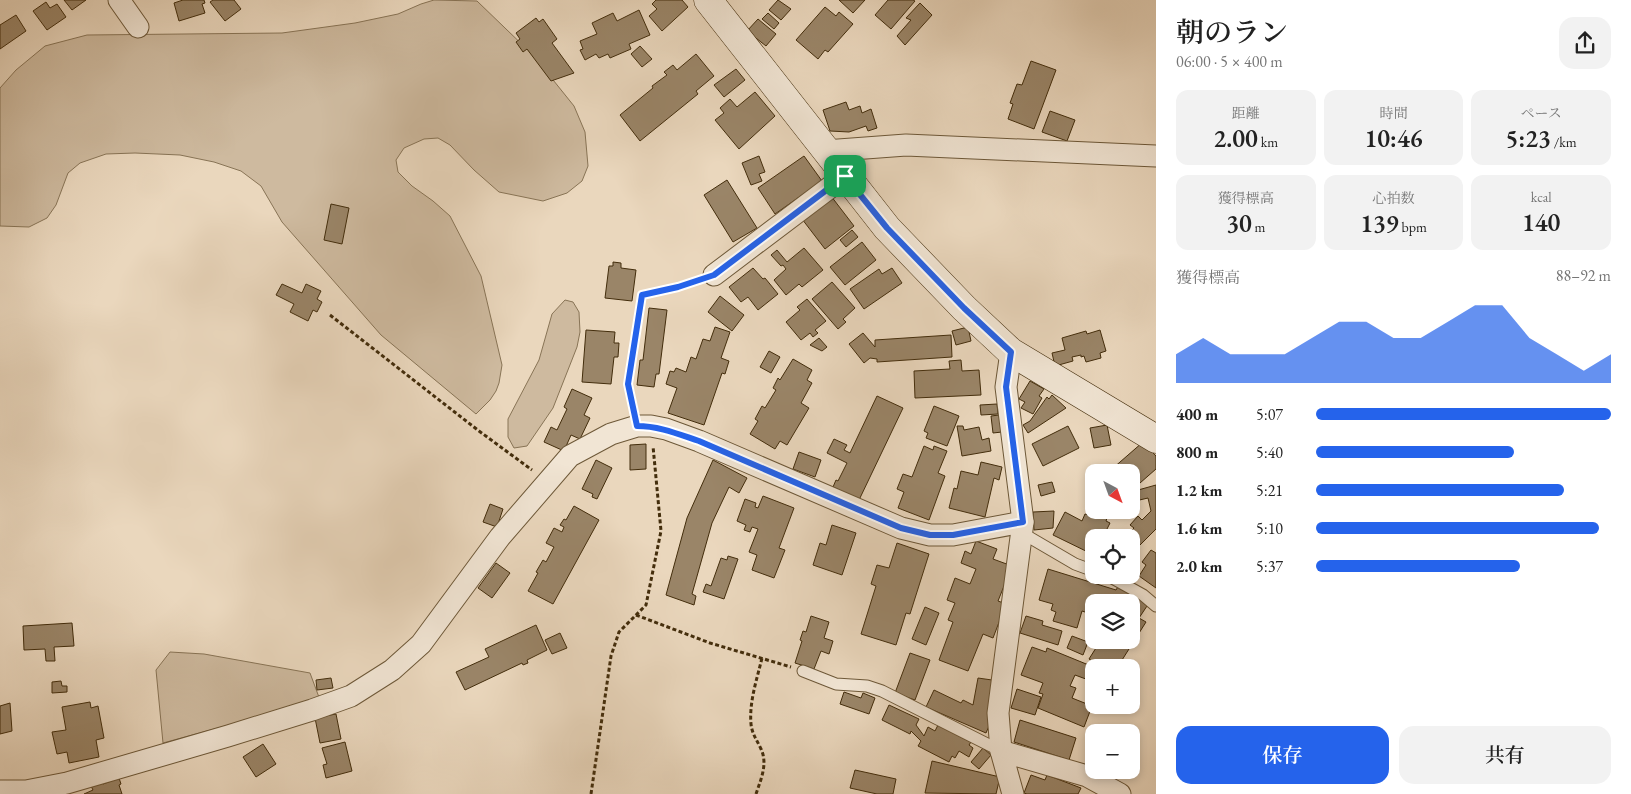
<!DOCTYPE html>
<html lang="ja">
<meta charset="utf-8">
<style>
body{margin:0;font-family:"EB Garamond","Noto Serif JP",serif;background:#f2f2f2;color:#222;height:100vh;display:flex;flex-direction:column;font-size:19px;white-space:nowrap}
*{box-sizing:border-box;margin:0}
p{font-size:16px;color:#767676}
.icon{flex:none;width:28px;height:28px;fill:none;stroke:currentColor;stroke-width:2;stroke-linecap:round;stroke-linejoin:round}
.map{position:relative;flex:1;overflow:hidden}
.side{display:flex;flex-direction:column;background:#fff;width:475px}
.side>*{flex:none}
.needle{width:32px;rotate:139deg}
.buttons{position:absolute;left:1085px;top:464px;display:grid;gap:10px}
.buttons a{display:grid;place-items:center;width:55px;height:55px;border-radius:10px;background:#fff;box-shadow:0 2px 8px #0003;font-size:25px}
.pin{position:absolute;display:grid;place-items:center;width:42px;height:42px;color:#fff;margin:-21px;border-radius:10px;box-shadow:0 2px 8px #0006}
.round{display:grid;place-items:center;flex:none;width:52px;height:52px;border-radius:15px;background:#f2f2f2}
.overview{display:flex;align-items:center;justify-content:space-between;height:85px;padding:0 20px}
h1{font-size:28px;font-weight:600;line-height:38px}
.metrics{display:grid;grid-template-columns:repeat(3,1fr);gap:8px;height:85px;padding:5px 20px}
.metrics div{display:grid;align-content:center;border-radius:12px;background:#f2f2f2;text-align:center}
.metrics b{font-size:25px;font-weight:600}
.metrics small{font-size:14px;font-weight:400}
.metrics p{font-size:14px}
.chart{height:140px;padding:10px 20px}
.chart p{display:flex;justify-content:space-between}
.chart svg{width:100%;height:90px;margin-top:5px;fill:#2563eb;opacity:.7}
.button{display:flex;gap:10px;margin-top:auto;padding:10px 20px}
.button a{flex:1;height:58px;border-radius:15px;background:#2563eb;color:#fff;font-size:20px;font-weight:600;line-height:58px;text-align:center}
.button a+a{background:#f2f2f2;color:#222}
ul{padding:0 20px;list-style:none;font-size:16px}
li{display:grid;grid-template-columns:80px 60px 1fr;align-items:center;height:38px}
li i{height:12px;border-radius:6px;background:#2563eb}
main{display:flex;flex:1;min-height:0}
.map>svg:first-child{display:block}
</style>
<main>
<div class="map">
<svg width="1156" height="794" viewBox="0 0 1156 794">
<rect width="100%" height="100%" fill="#ead7bd"/>
<filter id="stains"><feTurbulence type="fractalNoise" baseFrequency=".004" numOctaves="4"/><feColorMatrix values="0 0 0 0 .2 0 0 0 0 .09 0 0 0 0 .02 0 0 0 .5 -.17"/></filter>
<radialGradient id="worn" r=".72"><stop offset=".6" stop-color="#630" stop-opacity="0"/><stop offset="1" stop-color="#630" stop-opacity=".3"/></radialGradient>
<g fill="#ceba9f" stroke="#887456">
<polygon points="434,0 477,1 533,55 574,106 585,132 588,166 582,181 567,193 543,201 499,192 474,170 450,145 438,138 424,139 404,148 396,160 398,172 412,186 433,201 450,216 481,276 502,365 499,383 496,391 490,400 476,414 381,335 282,222 261,186 241,171 214,162 180,155 135,153 106,154 80,163 68,173 56,205 47,218 29,227 0,226 0,88 16,70 45,46 87,35 282,33 355,23 398,14 421,4"/>
<polygon points="565,300 573,302 579,312 580,332 577,347 553,408 527,446 514,448 508,437 508,419 539,360 552,314"/>
<polygon points="170,652 204,654 310,673 320,700 163,743 156,670"/>
</g>
<g fill="#9a8568" stroke="#432d0c">
<polygon points="64,0 86,0 72,10"/>
<polygon points="183,0 204,0 205,3 202,4 205,13 179,21 174,3"/>
<polygon points="213,0 234,0 241,9 225,21 210,2"/>
<polygon points="656,0 682,0 688,7 662,31 649,16 657,9 652,4"/>
<polygon points="778,0 791,9 781,20 769,10"/>
<polygon points="839,0 865,0 853,13"/>
<polygon points="888,0 913,0 915,1 891,29 875,15"/>
<polygon points="46,2 50,8 57,4 66,17 47,30 33,11"/>
<polygon points="920,3 932,15 905,45 897,36 911,20 906,18"/>
<polygon points="825,7 836,16 839,12 853,24 828,52 825,50 818,59 796,40"/>
<polygon points="639,10 650,35 629,44 631,49 610,58 608,54 599,58 596,54 585,60 580,50 583,49 580,41 597,34 592,23 613,13 617,21"/>
<polygon points="768,13 779,23 774,29 762,19"/>
<polygon points="16,15 26,31 0,49 0,25"/>
<polygon points="536,18 539,22 543,19 557,39 552,43 574,73 551,81 527,49 523,52 516,42 520,39 516,33"/>
<polygon points="758,19 776,34 766,46 747,31"/>
<polygon points="640,46 652,59 642,67 631,54"/>
<polygon points="696,54 714,76 696,91 698,94 640,141 620,115 653,88 652,86 667,75 664,72 673,65 677,70"/>
<polygon points="1031,61 1056,70 1034,129 1008,119 1013,104 1010,103 1017,84 1022,85"/>
<polygon points="736,69 745,80 724,97 714,85"/>
<polygon points="755,92 775,116 739,149 715,120 724,113 720,108 730,99 737,107"/>
<polygon points="846,102 849,110 860,106 862,113 871,109 877,128 868,131 866,126 849,132 830,131 823,110"/>
<polygon points="1050,111 1075,120 1067,141 1042,132"/>
<polygon points="759,156 765,172 759,174 762,181 751,185 742,163"/>
<polygon points="804,156 822,181 775,214 758,188"/>
<polygon points="727,180 757,228 733,242 704,195"/>
<polygon points="831,196 854,226 825,249 802,219"/>
<polygon points="331,204 349,208 342,244 324,240"/>
<polygon points="852,230 858,237 846,247 840,240"/>
<polygon points="862,242 876,260 845,285 830,267"/>
<polygon points="804,248 823,270 802,287 799,284 786,295 774,280 786,269 783,265 781,266 771,255 777,250 787,262"/>
<polygon points="613,262 621,263 621,268 636,270 632,301 605,298 609,266 613,266"/>
<polygon points="753,268 763,279 765,278 778,294 758,310 748,297 741,302 729,287"/>
<polygon points="892,268 902,283 864,309 850,289 879,269 882,274"/>
<polygon points="832,282 855,308 843,319 846,322 838,329 812,299"/>
<polygon points="282,284 302,293 306,284 321,291 317,299 322,302 317,312 313,310 308,321 290,312 294,304 276,295"/>
<polygon points="720,296 744,315 732,331 708,312"/>
<polygon points="807,299 826,321 815,330 818,333 813,337 810,333 801,340 786,322 800,310 797,307"/>
<polygon points="649,308 667,310 659,374 656,374 654,387 637,385 640,360 643,360"/>
<polygon points="715,327 730,332 721,358 729,361 725,374 722,373 704,425 668,413 677,388 666,384 670,371 674,372 676,368 686,372 691,357 696,359 703,339 710,341"/>
<polygon points="968,327 971,341 956,345 952,331"/>
<polygon points="586,330 615,332 614,343 619,343 618,357 614,357 611,384 582,382"/>
<polygon points="1100,330 1106,351 1100,353 1101,358 1086,362 1084,356 1081,357 1081,355 1072,357 1073,361 1055,366 1052,353 1065,350 1062,338 1086,331 1087,334"/>
<polygon points="863,333 875,347 875,340 951,335 952,357 877,362 877,359 870,358 864,363 849,344"/>
<polygon points="819,338 827,347 822,351 810,345"/>
<polygon points="769,351 780,357 771,373 760,367"/>
<polygon points="793,359 812,370 807,380 812,383 801,403 809,408 787,445 780,441 775,449 750,434 758,421 755,419 762,406 765,408 776,390 773,388 778,378 780,380"/>
<polygon points="961,360 962,371 979,370 981,395 915,398 914,371 950,369 949,361"/>
<polygon points="1030,381 1044,389 1039,396 1042,398 1033,414 1021,408 1025,402 1019,399"/>
<polygon points="572,389 592,398 584,415 590,418 580,439 571,435 564,451 544,442 551,427 557,430 567,409 564,407"/>
<polygon points="1052,395 1066,408 1028,433 1023,425 1030,421 1047,397 1049,399"/>
<polygon points="877,396 903,408 859,500 833,487 836,480 838,481 847,463 827,453 834,439 847,445 844,450 850,453"/>
<polygon points="997,404 998,414 981,415 980,405"/>
<polygon points="934,406 959,416 947,446 926,438 928,433 924,431"/>
<polygon points="999,415 1002,432 993,433 991,416"/>
<polygon points="1107,425 1111,445 1094,448 1090,428"/>
<polygon points="957,426 963,426 964,430 979,427 982,440 989,438 991,451 962,456"/>
<polygon points="1068,426 1079,448 1043,466 1032,444"/>
<polygon points="1143,442 1156,456 1156,469 1140,483 1135,477 1131,481 1131,472 1115,472 1112,469"/>
<polygon points="646,444 646,469 630,470 630,445"/>
<polygon points="924,446 933,450 934,446 947,451 938,473 945,476 929,520 898,508 904,492 897,489 903,474 912,477"/>
<polygon points="799,452 821,460 815,477 793,469"/>
<polygon points="596,460 612,468 597,499 592,497 593,494 582,489"/>
<polygon points="713,460 747,478 739,493 729,487 712,523 692,594 696,596 694,605 666,595 687,518"/>
<polygon points="981,462 1002,467 999,480 994,478 985,517 949,508 954,488 957,489 961,471 978,475"/>
<polygon points="1052,482 1055,492 1041,496 1038,485"/>
<polygon points="1156,485 1156,529 1133,552 1131,551 1131,538 1124,538 1134,528 1130,525 1138,516 1142,520 1151,511 1148,498 1131,502 1131,492"/>
<polygon points="763,496 794,508 779,548 785,550 774,578 752,570 757,555 749,552 758,529 752,527 750,532 744,530 746,525 737,521 745,499 756,503 755,507 758,508"/>
<polygon points="490,504 503,509 497,527 483,522"/>
<polygon points="574,506 599,520 553,604 528,591 538,573 536,572 543,560 546,562 554,547 546,543 554,528 562,532 564,527 560,525 564,519 566,520"/>
<polygon points="1092,510 1107,518 1106,521 1110,523 1106,531 1117,537 1094,538 1094,555 1053,535 1065,512 1082,521 1085,514 1089,515"/>
<polygon points="1054,511 1053,528 1034,530 1033,512"/>
<polygon points="832,525 856,533 842,575 813,565 820,543 826,545"/>
<polygon points="976,541 997,549 993,559 1012,566 998,601 1006,604 993,638 983,634 968,671 939,660 953,622 948,620 955,603 947,600 955,578 970,584 976,569 961,563 965,551 971,554"/>
<polygon points="897,543 929,554 910,614 906,613 896,645 861,634 876,586 871,584 877,565 889,568"/>
<polygon points="1151,550 1156,553 1156,588 1139,576 1146,565 1142,562"/>
<polygon points="728,556 738,559 724,599 703,592 706,584 711,586 721,558 727,560"/>
<polygon points="496,563 510,573 492,598 478,588"/>
<polygon points="1048,569 1116,590 1119,585 1149,603 1139,618 1146,622 1117,668 1103,668 1089,659 1101,640 1105,643 1107,640 1131,640 1131,602 1094,602 1094,615 1082,611 1077,628 1053,621 1056,612 1051,610 1053,604 1039,600"/>
<polygon points="925,607 939,613 926,645 912,639"/>
<polygon points="811,616 829,622 824,638 833,641 829,654 821,651 814,669 795,663 802,641 800,640 803,631 806,632"/>
<polygon points="1026,616 1043,621 1042,625 1062,631 1058,645 1020,633"/>
<polygon points="72,623 74,646 54,647 55,661 46,661 45,649 24,650 23,626"/>
<polygon points="536,625 547,650 527,660 528,663 523,665 522,663 465,690 456,672 489,657 485,649"/>
<polygon points="560,633 567,648 552,654 545,640"/>
<polygon points="1072,636 1088,642 1083,655 1067,648"/>
<polygon points="1032,647 1046,652 1047,648 1096,668 1094,668 1094,682 1075,675 1070,686 1076,688 1072,698 1092,706 1084,727 1038,708 1043,694 1039,693 1043,683 1021,675"/>
<polygon points="910,653 930,660 915,700 895,693"/>
<polygon points="331,678 333,688 317,690 316,680"/>
<polygon points="978,678 992,680 989,726 986,733 926,707 934,690 961,703 963,700 973,705"/>
<polygon points="61,681 62,686 67,686 67,692 52,693 52,682"/>
<polygon points="1017,689 1041,697 1035,715 1011,708"/>
<polygon points="844,692 861,698 863,693 875,698 869,714 840,704"/>
<polygon points="90,702 91,708 98,706 104,738 96,740 99,757 69,763 67,752 57,754 52,732 66,730 62,707"/>
<polygon points="10,703 12,731 0,734 0,706"/>
<polygon points="889,705 919,719 916,725 924,736 928,727 935,731 938,725 971,742 969,745 973,748 969,757 959,751 955,758 952,756 949,762 918,746 921,741 911,731 910,734 882,720"/>
<polygon points="336,714 341,739 320,743 315,718"/>
<polygon points="1020,720 1076,738 1069,760 1014,742"/>
<polygon points="345,742 352,771 326,778 323,765 327,764 322,748"/>
<polygon points="263,744 276,764 256,777 243,757"/>
<polygon points="983,748 991,755 979,769 971,762"/>
<polygon points="932,761 1000,777 996,794 925,793"/>
<polygon points="855,770 896,779 893,794 877,794 850,788"/>
<polygon points="1031,775 1045,780 1047,775 1081,788 1078,794 1027,794 1024,793"/>
<polygon points="119,778 121,784 119,785 122,794 84,794 93,790 91,786 102,782 103,784"/>
</g>
<g fill="none" stroke-linecap="round" stroke-linejoin="round">
<g stroke="#6d5838" stroke-width="13">
<g id="lane">
<polyline points="1022,533 1075,564 1094,571"/>
<polyline points="1107,575 1143,595 1156,606"/>
<polyline points="803,671 836,684 867,686 882,691 1001,751"/>
</g>
</g>
<g stroke="#6d5838" stroke-width="23">
<g id="street">
<polyline points="119,0 138,27"/>
<polyline points="825,151 906,145 1156,156"/>
<polyline points="714,275 845,176"/>
<polyline points="1011,352 1006,387 1023,522 998,713 1001,751 1013,794"/>
<polyline points="1001,751 1087,776 1120,794"/>
<polyline points="0,791 26,791 67,783 228,736 312,710 351,696 392,670 421,644 500,537 570,456 611,434 637,426 651,426 666,429 699,441 901,528 930,535 953,535 1023,522"/>
</g>
</g>
<g stroke="#432d0c" stroke-width="29">
<polyline id="secondary" points="708,0 887,228 964,308 1011,352 1156,439"/>
</g>
<g stroke="#432d0c" stroke-width="3" stroke-dasharray="4 2.5" stroke-linecap="butt">
<polyline points="330,315 479,431 532,470"/>
<polyline points="633,408 628,384 642,295 678,287 697,281"/>
<polyline points="636,615 710,643 791,667"/>
<polyline points="591,794 611,656 619,632 646,605 661,531 653,446"/>
<path d="M756,794C761,779 768,764 761,749C757,740 752,734 751,724C749,702 757,679 762,658"/>
</g>
<use href="#lane" stroke="#f1e5d4" stroke-width="11"/>
<use href="#street" stroke="#f1e5d4" stroke-width="21"/>
<use href="#secondary" stroke="#f1e5d4" stroke-width="28"/>
</g>
<g fill="none" stroke-linecap="round" stroke-linejoin="round">
<g stroke="#fff" stroke-width="10">
<path id="route" d="M845,176L887,228L964,308L1011,352L1006,387L1023,522L953,535H930L901,528L699,441C678,434 659,426 637,426L628,384L642,295L678,287L714,275Z"/>
</g>
<use href="#route" stroke="#2563eb" stroke-width="6"/>
</g>
<rect width="100%" height="100%" filter="url(#stains)"/>
<rect width="100%" height="100%" fill="url(#worn)"/>
</svg>
<div class="buttons">
<a><svg class="needle" viewBox="-14 -14 28 28"><path d="M0-13l5 13h-10z" fill="#e53935"/><path d="M0 13l5-13h-10z" fill="#767676"/></svg></a>
<a><svg class="icon" aria-label="locate" viewBox="0 0 24 24"><circle cx="12" cy="12" r="6"/><path d="M12 2v4M12 18v4M2 12h4M18 12h4"/></svg></a>
<a><svg class="icon" aria-label="layers" viewBox="0 0 24 24"><path d="M12 4l9 5-9 5-9-5zM3 14l9 5 9-5"/></svg></a>
<a>+</a>
<a>−</a>
</div>
<div class="pin" style="left:845px;top:176px;background:#1e9e55"><svg class="icon" aria-label="arrive" viewBox="0 0 24 24"><path d="M6 21V4h12l-3 4 3 4H6"/></svg></div>
</div>
<section class="side">
<div class="overview"><div><h1>朝のラン</h1><p>06:00 · 5 × 400 m</p></div><a class="round"><svg class="icon" aria-label="share" viewBox="0 0 24 24"><path d="M12 15V3M7 8l5-5 5 5M5 13v7h14v-7"/></svg></a></div>
<div class="metrics">
<div><p>距離</p><b>2.00<small> km</small></b></div>
<div><p>時間</p><b>10:46</b></div>
<div><p>ペース</p><b>5:23<small> /km</small></b></div>
</div>
<div class="metrics">
<div><p>獲得標高</p><b>30<small> m</small></b></div>
<div><p>心拍数</p><b>139<small> bpm</small></b></div>
<div><p>kcal</p><b>140</b></div>
</div>
<div class="chart"><p><span>獲得標高</span>88–92 m</p>
<svg viewBox="0 0 160 44" preserveAspectRatio="none"><path d="M0 44V30L10 22L20 30L30 30L40 30L50 22L60 14L70 14L80 22L90 22L100 14L110 6L120 6L130 22L140 30L150 38L160 30V44z"/></svg>
</div>
<ul>
<li><b>400 m</b>5:07<i style="width:100%"></i></li>
<li><b>800 m</b>5:40<i style="width:67%"></i></li>
<li><b>1.2 km</b>5:21<i style="width:84%"></i></li>
<li><b>1.6 km</b>5:10<i style="width:96%"></i></li>
<li><b>2.0 km</b>5:37<i style="width:69%"></i></li>
</ul>
<div class="button"><a>保存</a><a>共有</a></div>
</section>
</main>
